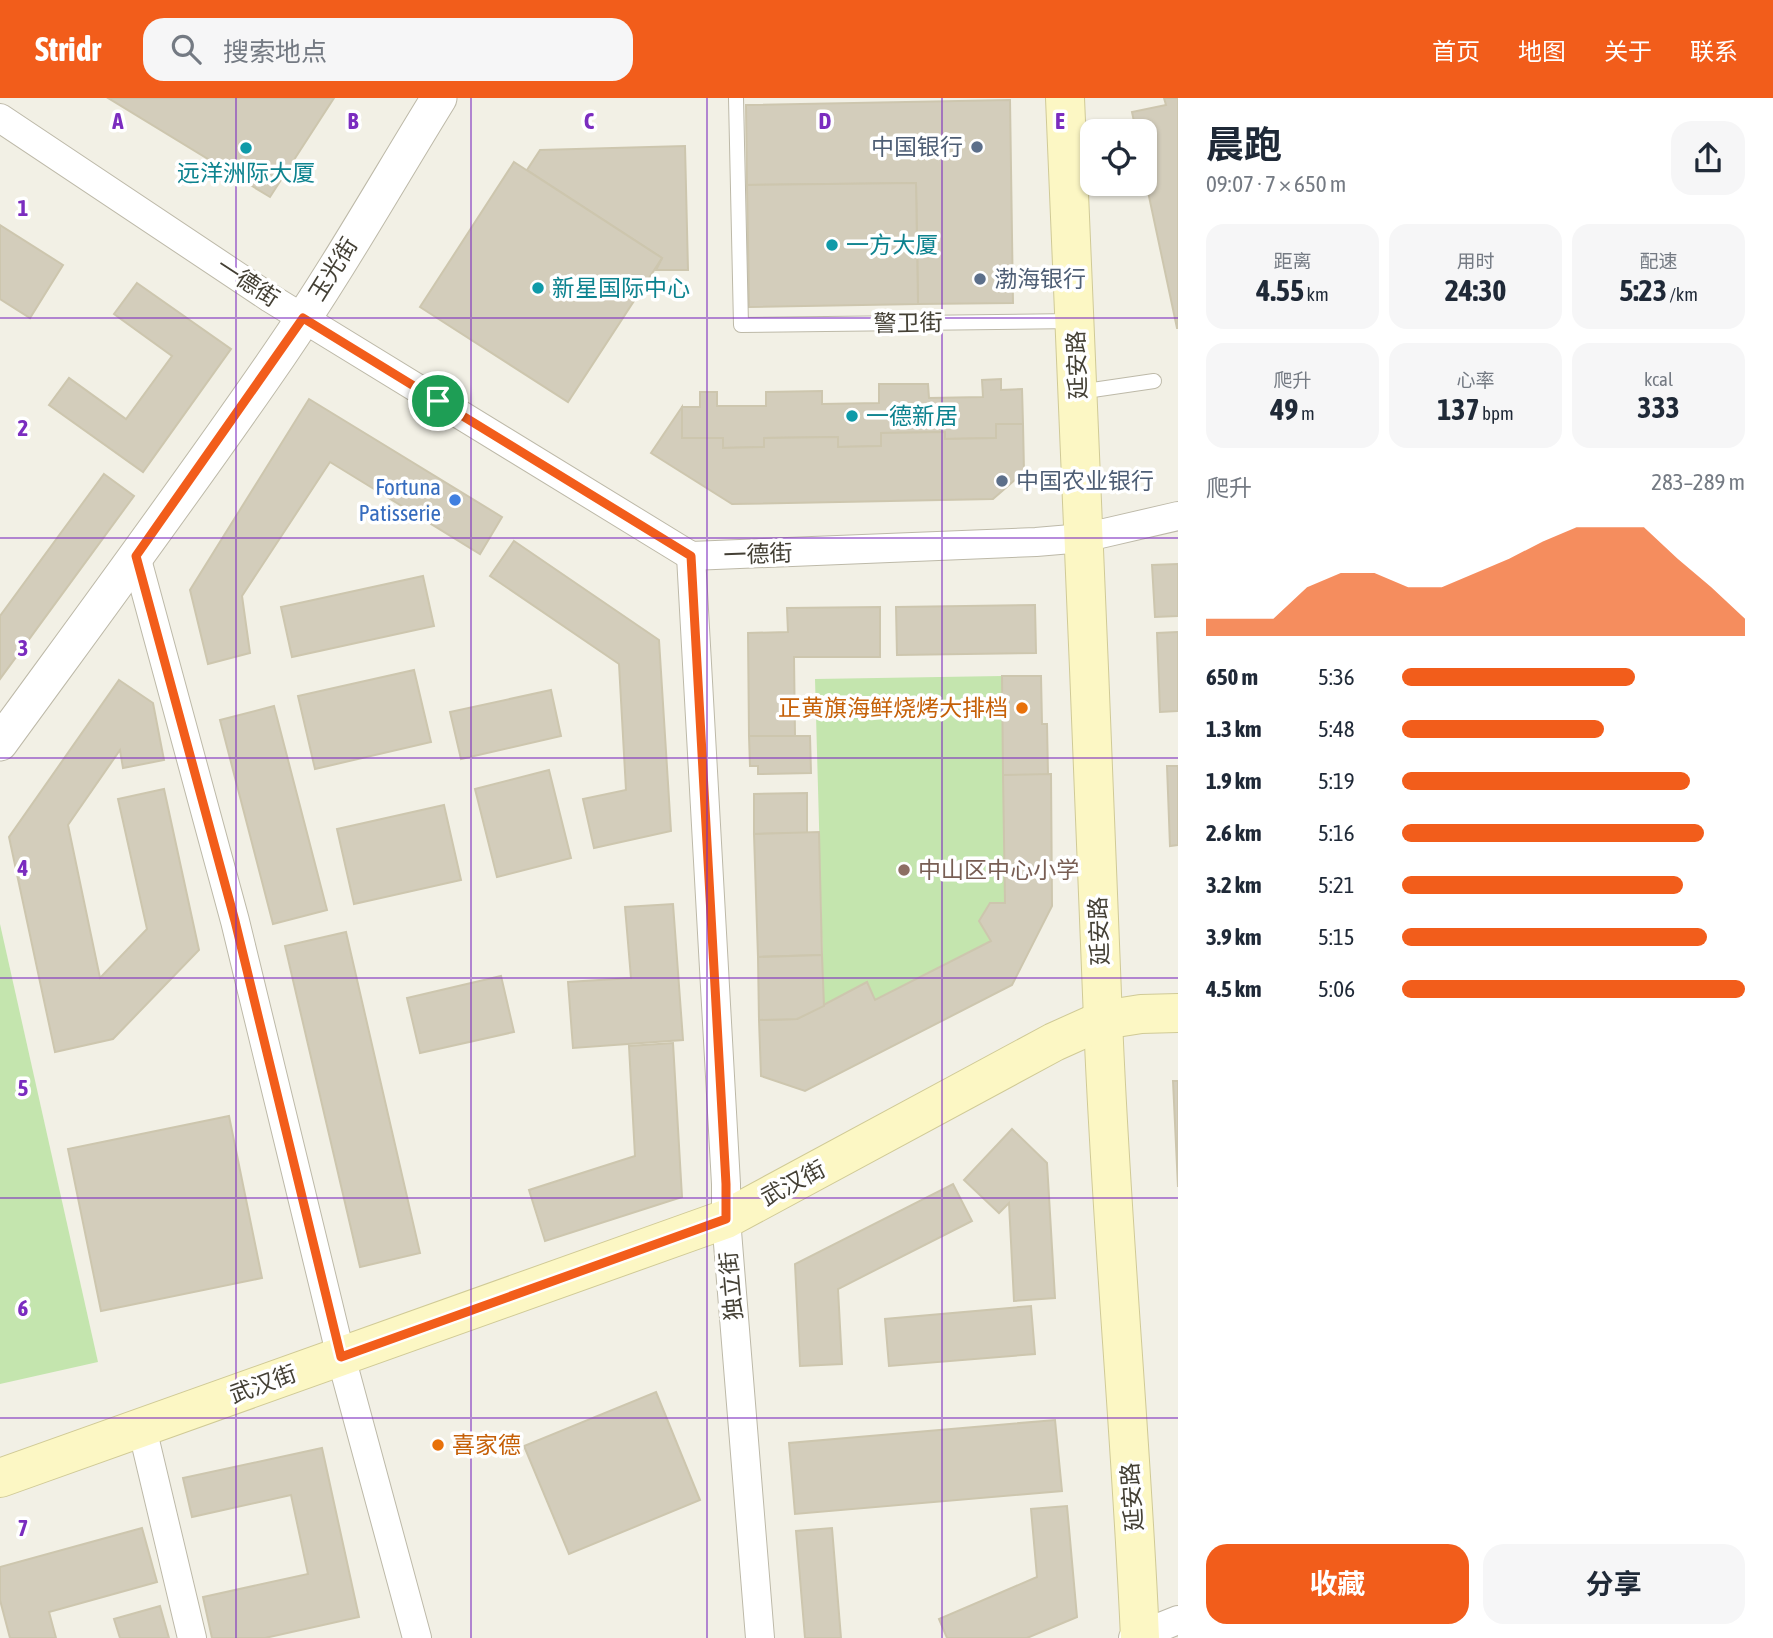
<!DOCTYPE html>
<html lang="zh">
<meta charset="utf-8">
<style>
body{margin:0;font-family:"Asap Condensed","Noto Sans SC",sans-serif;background:#f6f6f7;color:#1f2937;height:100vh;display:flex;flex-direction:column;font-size:26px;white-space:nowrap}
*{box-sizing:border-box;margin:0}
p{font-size:23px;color:#747a83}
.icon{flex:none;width:38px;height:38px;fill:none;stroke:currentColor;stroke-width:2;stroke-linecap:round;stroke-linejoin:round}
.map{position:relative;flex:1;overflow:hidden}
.details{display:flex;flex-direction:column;background:#fff;width:595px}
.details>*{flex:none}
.buttons{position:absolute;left:1080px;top:21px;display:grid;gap:14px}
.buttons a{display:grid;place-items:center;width:77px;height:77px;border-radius:14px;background:#fff;box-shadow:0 2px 5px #0004;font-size:35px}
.pin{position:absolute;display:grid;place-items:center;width:60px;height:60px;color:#fff;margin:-30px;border:4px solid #fff;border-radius:50%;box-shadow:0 2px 7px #0007}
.round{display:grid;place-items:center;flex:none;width:74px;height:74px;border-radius:21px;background:#f6f6f7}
.overview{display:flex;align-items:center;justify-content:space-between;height:119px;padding:0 28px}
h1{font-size:38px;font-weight:700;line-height:52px}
.figures{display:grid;grid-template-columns:repeat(3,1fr);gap:10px;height:119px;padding:7px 28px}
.figures div{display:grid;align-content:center;border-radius:18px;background:#f6f6f7;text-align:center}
.figures b{font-size:30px;font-weight:700}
.figures small{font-size:19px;font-weight:400}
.figures p{font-size:19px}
.chart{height:196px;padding:14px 28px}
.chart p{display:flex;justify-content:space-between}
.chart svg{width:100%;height:126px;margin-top:7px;fill:#f25d1b;opacity:.7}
.button{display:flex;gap:14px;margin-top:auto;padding:14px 28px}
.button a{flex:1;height:80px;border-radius:21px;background:#f25d1b;color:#fff;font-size:28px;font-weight:700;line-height:80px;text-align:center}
.button a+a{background:#f6f6f7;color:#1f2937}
ul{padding:0 28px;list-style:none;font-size:23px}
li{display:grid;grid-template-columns:112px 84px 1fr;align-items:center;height:52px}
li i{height:18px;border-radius:9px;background:#f25d1b}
header{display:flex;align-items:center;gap:42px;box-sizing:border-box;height:98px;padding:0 35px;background:#f25d1b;color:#fff}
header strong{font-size:33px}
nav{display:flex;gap:38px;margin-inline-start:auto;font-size:24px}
.search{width:490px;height:63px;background:#f6f6f7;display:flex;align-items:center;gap:18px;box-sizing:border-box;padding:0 24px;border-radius:21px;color:#747a83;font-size:26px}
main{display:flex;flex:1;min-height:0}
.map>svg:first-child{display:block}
</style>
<header>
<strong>Stridr</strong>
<div class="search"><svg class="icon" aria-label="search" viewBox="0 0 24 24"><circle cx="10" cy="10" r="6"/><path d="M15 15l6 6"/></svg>搜索地点</div>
<nav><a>首页</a><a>地图</a><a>关于</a><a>联系</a></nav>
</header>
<main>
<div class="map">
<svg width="1178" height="1540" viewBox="0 0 1178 1540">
<rect width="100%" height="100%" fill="#f2f0e5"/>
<g fill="#c4e5ae">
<polygon points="1002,578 1005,805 990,805 979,823 991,843 875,902 867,884 824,908 815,581"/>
<polygon points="0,826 98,1264 0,1286"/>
</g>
<g fill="#d3cdbb" stroke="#cdc6ae" stroke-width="2">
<polygon points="108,0 334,0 270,99"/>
<polygon points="1164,0 1178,0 1178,230 1177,230 1144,75 1144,33 1136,33 1132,14 1166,7"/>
<polygon points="1010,2 1013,205 918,206 916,85 747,87 746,7"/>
<polygon points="685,48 688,172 656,172 662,160 527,72 540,52"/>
<polygon points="514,64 662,160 568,304 420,209"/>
<polygon points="916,85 918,206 749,209 747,87"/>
<polygon points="0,127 63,167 30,220 0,201"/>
<polygon points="137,185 231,251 143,374 49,307 69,280 126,321 172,258 114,216"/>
<polygon points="1001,281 1001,292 1022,291 1023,326 996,326 996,340 945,341 945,334 881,335 881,348 838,349 838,339 764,340 764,349 723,350 723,340 682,340 682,309 700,309 700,294 717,294 717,308 766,308 766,294 822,293 822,306 879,305 879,286 928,286 929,300 983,299 982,282"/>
<polygon points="309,301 502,419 480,456 330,364 242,498 250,555 208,566 190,492"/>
<polygon points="682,309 682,340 723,340 723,350 764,349 764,340 838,339 838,349 881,348 881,335 945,334 945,341 996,340 996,326 1023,326 1024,374 993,401 732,406 651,355"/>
<polygon points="104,376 134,398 0,581 0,518"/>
<polygon points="514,443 659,542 671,733 594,750 583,701 626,692 619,566 490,478"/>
<polygon points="1178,466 1178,518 1155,519 1152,467"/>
<polygon points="423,478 434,528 292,559 281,509"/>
<polygon points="1035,507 1036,555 897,557 896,509"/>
<polygon points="880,509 880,559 794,559 795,638 749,638 748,535 788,534 787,510"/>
<polygon points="1178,534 1178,613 1160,614 1157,535"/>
<polygon points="414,572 431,644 315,671 298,598"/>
<polygon points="1002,578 1041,578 1042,626 1047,626 1048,677 1003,677"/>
<polygon points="119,582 153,605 164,662 123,670 120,652 68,727 100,880 147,831 118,701 164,691 199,852 113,941 55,954 9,739"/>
<polygon points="551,592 561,638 461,661 450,614"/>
<polygon points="274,608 327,812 273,826 220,622"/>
<polygon points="749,638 810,638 811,675 758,676 758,668 750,668"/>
<polygon points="1167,668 1178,668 1178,747 1170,748"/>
<polygon points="549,672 571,760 497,779 475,691"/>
<polygon points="1051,676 1052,808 1012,887 805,993 761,978 759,922 797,921 867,884 875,902 991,843 979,823 990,805 1005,805 1003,677"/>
<polygon points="807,695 807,735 754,736 754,696"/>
<polygon points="444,707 461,782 354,806 337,731"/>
<polygon points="819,734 822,857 758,859 754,736"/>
<polygon points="673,806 683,942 573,950 568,884 631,880 625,809"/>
<polygon points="346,834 420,1155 360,1169 285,848"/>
<polygon points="822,857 824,908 797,921 759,922 758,859"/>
<polygon points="501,878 514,934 420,955 407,900"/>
<polygon points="673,945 682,1099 545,1143 529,1092 635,1058 629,948"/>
<polygon points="1173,983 1178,983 1178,1089"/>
<polygon points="229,1018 262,1180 101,1213 68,1051"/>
<polygon points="1012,1031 1047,1065 1055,1200 1014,1203 1009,1105 999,1115 964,1082"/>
<polygon points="953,1086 972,1123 838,1191 842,1266 800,1268 795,1166"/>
<polygon points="1031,1208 1035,1256 889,1268 885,1221"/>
<polygon points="656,1294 700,1402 569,1456 524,1348"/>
<polygon points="1055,1322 1062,1393 795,1416 789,1345"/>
<polygon points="322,1350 359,1519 265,1540 212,1540 203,1499 308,1476 291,1397 192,1419 183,1380"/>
<polygon points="1067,1408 1077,1519 1027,1540 947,1540 939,1521 1037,1479 1031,1411"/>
<polygon points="142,1430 157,1484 49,1514 56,1540 10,1540 0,1502 0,1469"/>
<polygon points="832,1430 841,1540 805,1540 796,1433"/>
<polygon points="160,1508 169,1540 120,1540 114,1521"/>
</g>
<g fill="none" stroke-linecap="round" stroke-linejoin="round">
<g stroke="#bdb9a8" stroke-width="16">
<g id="service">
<polyline points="736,0 741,227 1075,223"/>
<polyline points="1079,294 1154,283"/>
</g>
</g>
<g stroke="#bdb9a8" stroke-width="30">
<g id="minor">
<polyline points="0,20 270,200 691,458 1036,444 1083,440 1178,418"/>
<polyline points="136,458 235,823 341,1259 417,1540"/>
<polyline points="691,458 726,1086 726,1121 760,1540"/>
<polyline points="142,1330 192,1540"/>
<polyline points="1133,1540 1178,1522"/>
</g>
</g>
<g stroke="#bdb9a8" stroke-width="37">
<path id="tertiary" d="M0,645C94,516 189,388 279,257C336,174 386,86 439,0"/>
</g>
<g stroke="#d0ca96" stroke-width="40">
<g id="secondary">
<path d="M1065,0C1080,307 1090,614 1103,921C1111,1128 1131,1334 1140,1540"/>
<polyline points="0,1380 726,1121 1054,944 1103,922 1141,916 1178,915"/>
</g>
</g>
<use href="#service" stroke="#fff" stroke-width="14"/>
<use href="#minor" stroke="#fff" stroke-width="28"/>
<use href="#tertiary" stroke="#fff" stroke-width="35"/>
<use href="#secondary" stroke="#fcf7c4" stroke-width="38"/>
</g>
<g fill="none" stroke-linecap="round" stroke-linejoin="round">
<g stroke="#fff" stroke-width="14">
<polygon id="route" points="303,220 691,458 726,1086 726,1121 341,1259 235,823 136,458"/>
</g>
<use href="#route" stroke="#f25d1b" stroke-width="9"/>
</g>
<path fill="none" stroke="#7b2cbf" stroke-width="2" stroke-opacity="0.55" d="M236,0V1540M471,0V1540M707,0V1540M942,0V1540M0,220H1178M0,440H1178M0,660H1178M0,880H1178M0,1100H1178M0,1320H1178"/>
<g fill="#5c6f8a" stroke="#fff" stroke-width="2.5">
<circle cx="977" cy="49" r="7"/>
<circle cx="980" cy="181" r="7"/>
<circle cx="1002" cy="383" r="7"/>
</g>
<g fill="#0f9aa8" stroke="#fff" stroke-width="2.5">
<circle cx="246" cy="50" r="7"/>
<circle cx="832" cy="147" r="7"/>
<circle cx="538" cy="190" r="7"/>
<circle cx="852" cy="318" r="7"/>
</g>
<circle fill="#3f7fe0" stroke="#fff" stroke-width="2.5" cx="455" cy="402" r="7"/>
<g fill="#e8710a" stroke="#fff" stroke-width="2.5">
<circle cx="1022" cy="610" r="7"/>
<circle cx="438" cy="1347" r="7"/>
</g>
<circle fill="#8d6e63" stroke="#fff" stroke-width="2.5" cx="904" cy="772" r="7"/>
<g text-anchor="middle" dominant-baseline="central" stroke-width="7" stroke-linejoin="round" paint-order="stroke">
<g font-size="23" fill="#4e5e75" stroke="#fff" text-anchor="start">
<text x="963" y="49" text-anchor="end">中国银行</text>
<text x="994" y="181">渤海银行</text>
<text x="1016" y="383">中国农业银行</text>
</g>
<g font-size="23" fill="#0d838f" stroke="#fff" text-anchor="start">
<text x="246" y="75" text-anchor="middle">远洋洲际大厦</text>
<text x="846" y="147">一方大厦</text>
<text x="552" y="190">新星国际中心</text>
<text x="866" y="318">一德新居</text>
</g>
<g font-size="23" fill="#444035" stroke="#fff">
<text transform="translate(333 171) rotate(-58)">玉光街</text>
<text transform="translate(248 184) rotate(33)">一德街</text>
<text transform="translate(908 225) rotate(-1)">警卫街</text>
<text transform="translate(1077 267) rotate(-92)">延安路</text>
<text transform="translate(758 456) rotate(-2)">一德街</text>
<text transform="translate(1099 833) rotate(-92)">延安路</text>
<text transform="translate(793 1085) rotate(-28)">武汉街</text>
<text transform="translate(731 1188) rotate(-95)">独立街</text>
<text transform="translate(263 1286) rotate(-20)">武汉街</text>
<text transform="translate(1132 1399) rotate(-94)">延安路</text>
</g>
<g font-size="23" fill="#366cbe" stroke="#fff" text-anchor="end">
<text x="441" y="389">Fortuna<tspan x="441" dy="26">Patisserie</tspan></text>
</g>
<g font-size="23" fill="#c56008" stroke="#fff" text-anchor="end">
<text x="1008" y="610">正黄旗海鲜烧烤大排档</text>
<text x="452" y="1347" text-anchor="start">喜家德</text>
</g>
<g font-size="23" fill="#785e54" stroke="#fff" text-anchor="start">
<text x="918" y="772">中山区中心小学</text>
</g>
</g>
<g font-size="23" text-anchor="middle" font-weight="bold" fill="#7b2cbf" stroke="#fff" stroke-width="7" stroke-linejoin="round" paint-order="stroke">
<text x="118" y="31">A</text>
<text x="353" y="31">B</text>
<text x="589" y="31">C</text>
<text x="825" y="31">D</text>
<text x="1060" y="31">E</text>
<text x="23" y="118">1</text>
<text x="23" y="338">2</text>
<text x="23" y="558">3</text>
<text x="23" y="778">4</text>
<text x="23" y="998">5</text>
<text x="23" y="1218">6</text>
<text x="23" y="1438">7</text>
</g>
</svg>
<div class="buttons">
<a><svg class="icon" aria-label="locate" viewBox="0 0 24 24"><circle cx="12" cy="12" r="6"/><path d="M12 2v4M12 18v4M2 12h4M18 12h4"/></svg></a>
</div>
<div class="pin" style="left:438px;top:303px;background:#1e9e55"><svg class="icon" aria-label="arrive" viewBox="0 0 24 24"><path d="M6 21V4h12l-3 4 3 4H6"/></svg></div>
</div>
<section class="details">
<div class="overview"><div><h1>晨跑</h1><p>09:07 · 7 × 650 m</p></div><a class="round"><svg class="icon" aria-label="share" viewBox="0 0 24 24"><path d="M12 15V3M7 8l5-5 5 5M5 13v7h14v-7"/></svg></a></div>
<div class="figures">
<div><p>距离</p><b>4.55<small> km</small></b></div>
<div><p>用时</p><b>24:30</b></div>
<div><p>配速</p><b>5:23<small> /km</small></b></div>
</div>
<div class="figures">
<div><p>爬升</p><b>49<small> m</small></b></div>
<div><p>心率</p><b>137<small> bpm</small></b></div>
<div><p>kcal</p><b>333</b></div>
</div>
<div class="chart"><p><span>爬升</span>283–289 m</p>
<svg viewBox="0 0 160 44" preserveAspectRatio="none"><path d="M0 44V38L10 38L20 38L30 27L40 22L50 22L60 27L70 27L80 22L90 17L100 11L110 6L120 6L130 6L140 17L150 27L160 38V44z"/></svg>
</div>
<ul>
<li><b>650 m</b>5:36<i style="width:68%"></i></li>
<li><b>1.3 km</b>5:48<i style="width:59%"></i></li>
<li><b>1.9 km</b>5:19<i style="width:84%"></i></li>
<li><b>2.6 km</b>5:16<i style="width:88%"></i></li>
<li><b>3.2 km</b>5:21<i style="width:82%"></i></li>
<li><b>3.9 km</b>5:15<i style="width:89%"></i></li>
<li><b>4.5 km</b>5:06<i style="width:100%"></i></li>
</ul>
<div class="button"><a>收藏</a><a>分享</a></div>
</section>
</main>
